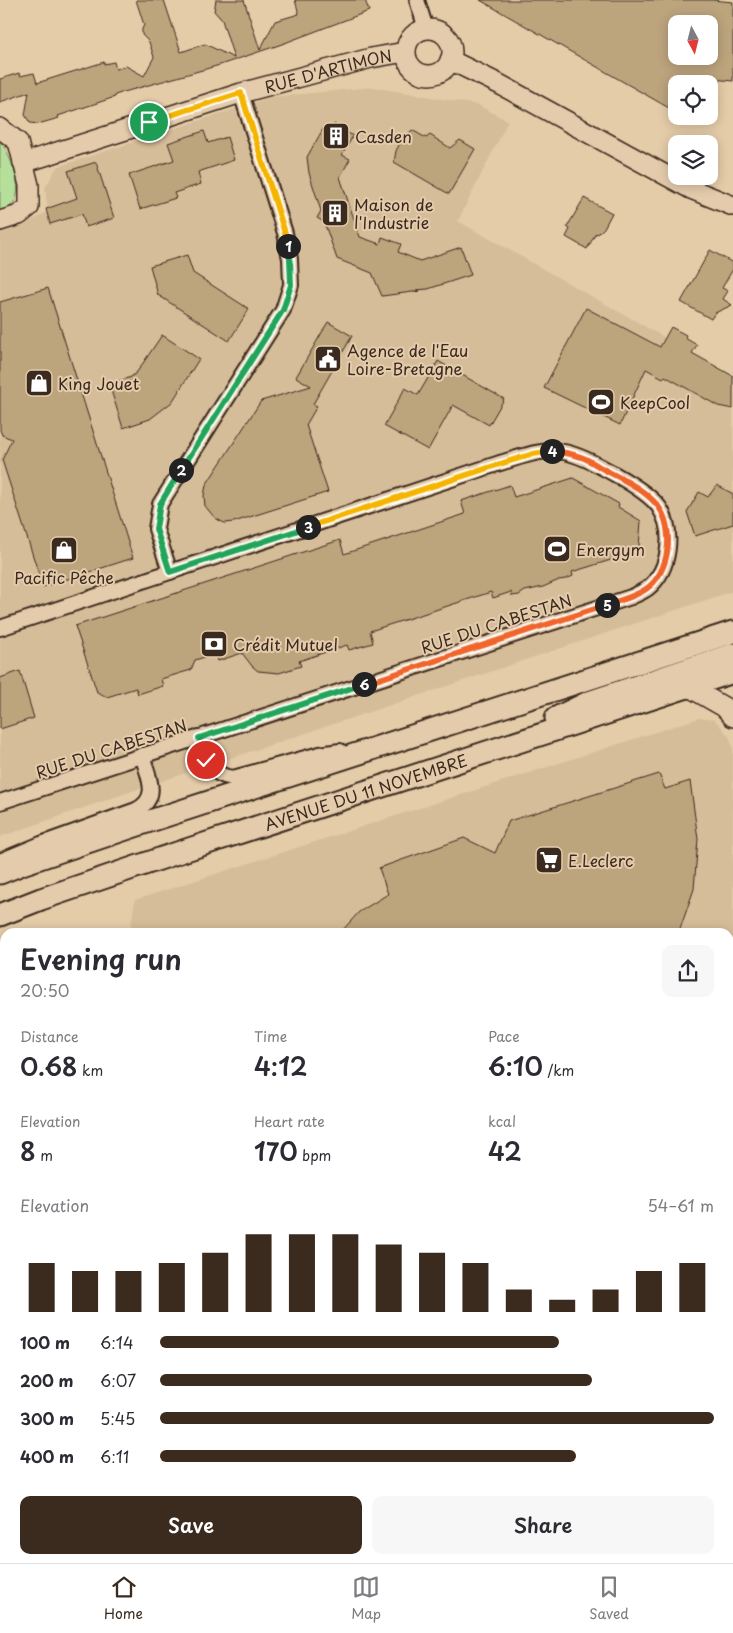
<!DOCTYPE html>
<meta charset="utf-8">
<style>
body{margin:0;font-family:"Playpen Sans",sans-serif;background:#f7f7f7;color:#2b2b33;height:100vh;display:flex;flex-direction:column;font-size:19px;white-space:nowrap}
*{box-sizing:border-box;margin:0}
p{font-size:16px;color:#7c7c81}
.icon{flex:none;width:28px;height:28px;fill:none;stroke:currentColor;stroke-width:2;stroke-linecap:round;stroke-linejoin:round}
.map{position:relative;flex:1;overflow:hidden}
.drawer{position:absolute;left:0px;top:928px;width:734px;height:636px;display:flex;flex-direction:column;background:#fff;border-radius:15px 15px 0 0;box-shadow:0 2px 12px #0003}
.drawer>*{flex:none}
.needle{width:32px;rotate:173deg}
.controls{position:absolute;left:668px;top:15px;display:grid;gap:10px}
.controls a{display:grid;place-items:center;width:50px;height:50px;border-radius:10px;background:#fff;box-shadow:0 2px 12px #0003;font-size:25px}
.pin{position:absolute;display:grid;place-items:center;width:42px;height:42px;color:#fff;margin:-21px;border:2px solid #fff;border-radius:50%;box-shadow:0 1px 5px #0007}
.km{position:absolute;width:25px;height:25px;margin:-12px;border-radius:50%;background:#222;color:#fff;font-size:14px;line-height:25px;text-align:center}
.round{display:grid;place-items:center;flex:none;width:52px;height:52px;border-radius:10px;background:#f7f7f7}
.summary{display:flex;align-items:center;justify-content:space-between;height:85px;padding:0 20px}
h1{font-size:28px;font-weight:600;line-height:38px}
.metrics{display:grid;grid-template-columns:repeat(3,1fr);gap:8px;height:85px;padding:5px 20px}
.metrics div{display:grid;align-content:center}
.metrics b{font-size:25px;font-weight:600}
.metrics small{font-size:14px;font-weight:400}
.metrics p{font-size:14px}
.chart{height:140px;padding:10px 20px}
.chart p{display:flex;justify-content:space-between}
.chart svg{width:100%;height:90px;margin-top:5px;stroke:#3b2a1e;stroke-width:6}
.cta{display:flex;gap:10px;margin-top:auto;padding:10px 20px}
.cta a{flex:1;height:58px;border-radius:10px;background:#3b2a1e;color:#fff;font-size:20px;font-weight:600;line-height:58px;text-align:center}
.cta a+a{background:#f7f7f7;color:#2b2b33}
ul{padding:0 20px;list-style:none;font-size:16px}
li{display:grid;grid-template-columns:80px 60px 1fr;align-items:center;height:38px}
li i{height:12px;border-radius:6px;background:#3b2a1e}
.dock{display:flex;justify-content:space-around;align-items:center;height:70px;border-top:1px solid #e1e1e2;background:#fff;font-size:14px;color:#7c7c81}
.dock a{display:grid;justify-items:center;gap:2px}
.dock .active{color:#3b2a1e}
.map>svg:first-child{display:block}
</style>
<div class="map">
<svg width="733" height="1563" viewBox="0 0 733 1563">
<rect width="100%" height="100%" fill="#e5cca9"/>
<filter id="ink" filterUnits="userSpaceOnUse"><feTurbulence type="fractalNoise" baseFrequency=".02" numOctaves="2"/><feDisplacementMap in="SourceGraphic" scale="10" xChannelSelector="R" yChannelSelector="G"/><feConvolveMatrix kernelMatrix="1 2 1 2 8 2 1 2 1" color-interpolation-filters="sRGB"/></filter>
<g filter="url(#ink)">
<g fill="#d6bd99">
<polygon points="372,87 478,105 508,121 458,221 733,376 733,591 138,789 0,837 0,230 37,218 48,211 45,188 57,167 271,97"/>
<polygon points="699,718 715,720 729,736 733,748 733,961 729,961 729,932 130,932 135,900"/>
</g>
<path fill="#b6df9c" stroke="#78845d" d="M0,142L3,144C12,163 32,202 0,212Z"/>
<g fill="#bca47d" stroke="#3b2a1e" fill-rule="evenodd">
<polygon points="136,0 164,0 181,52 205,44 234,58 222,20 214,11 216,0 244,0 260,50 275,21 299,14 295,0 365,0 369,11 282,44 220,65 124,92 115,95 115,97 58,116 59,118 38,124 30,123 25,115 29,92 0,102 0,79 19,73 20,76 34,73 37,83 104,62 104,64 114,62 116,69 126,66 144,76 154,57 149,42 142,35 142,29 144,25"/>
<path d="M480,0H712L733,2V81L703,78L702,84H676V112ZM676,24H709V56H676Z"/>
<polygon points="334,124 353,136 342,155 350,159 340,177 360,237 380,244 382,237 401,244 398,252 420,261 461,247 471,275 428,289 416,290 420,291 382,296 372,273 337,259 324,222 317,218 321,211 309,173 307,157 323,129 330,133"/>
<polygon points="412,130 426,138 430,135 450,148 460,140 475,149 449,194 394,162 396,151 400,143"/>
<polygon points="204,131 208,143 227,137 234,160 198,172 201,184 174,193 176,198 140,209 129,175 174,160 168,143"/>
<polygon points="96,162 114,218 86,227 82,214 50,224 46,209 77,198 68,171"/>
<polygon points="584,198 612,213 604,228 598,234 596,233 587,249 566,237 570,229 567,227"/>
<polygon points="710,250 733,263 733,269 722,288 728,291 723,299 732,305 715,313 711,319 681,302"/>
<polygon points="187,255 193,273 249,309 229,341 158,295 150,266"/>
<polygon points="48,288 133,558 43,587 2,460 12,439 2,435 0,430 0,302"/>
<polygon points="586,308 660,347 671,327 686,335 685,338 697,345 692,353 733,376 733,409 718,406 665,376 663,378 646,369 620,425 544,388"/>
<polygon points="328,322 352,336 313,404 317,406 306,425 328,492 234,522 224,523 215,518 205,506 204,496 206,485 261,401 311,386 296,377"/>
<polygon points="162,335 199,359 172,402 150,419 123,428 109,384 131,377 137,372"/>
<polygon points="438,361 504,399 489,425 453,405 428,450 384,426 405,388 418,395"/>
<polygon points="573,478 619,504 618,507 641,521 639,547 613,555 614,559 572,572 573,576 566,579 559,580 543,587 525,591 519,595 512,596 511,592 493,598 491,592 370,631 373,643 349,650 347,645 299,661 301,666 279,673 258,671 252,666 242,653 218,661 215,654 195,660 191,670 161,679 163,686 138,694 136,688 107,697 97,692 75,626 340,540 344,554 465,514 461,501 510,485 514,497"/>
<polygon points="717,485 733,494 733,524 695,536 687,512 699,492 708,497"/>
<polygon points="20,671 34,718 0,729 0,678"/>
<polygon points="659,774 665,789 690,781 698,839 694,889 679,932 341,932 359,912 388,894 379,868 464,838 495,853 509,821"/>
</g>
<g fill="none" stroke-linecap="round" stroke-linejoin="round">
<g stroke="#3b2a1e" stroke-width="18">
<g id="street">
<polyline points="417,0 426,29"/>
<polyline points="170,572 156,529 160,504 283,310 291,285 290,259 285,233 241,93"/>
<path d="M0,628L500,463C521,457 542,448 564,452C586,456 646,489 659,507C675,531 670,570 648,588C643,592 637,594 631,597L0,802"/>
<path d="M199,737C206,758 208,775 233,778L320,754L340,751"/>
<path d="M0,861L41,844L136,810C161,798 148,776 142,755"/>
<polyline points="0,1068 5,1065"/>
<polyline points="0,1390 5,1391"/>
<polyline points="314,1559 319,1563"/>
<polyline points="384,1563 385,1559"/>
</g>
</g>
<g stroke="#3b2a1e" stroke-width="22">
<g id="secondary">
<circle cx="429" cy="52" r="23"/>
<polyline points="450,60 499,84 691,189 733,206"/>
<polyline points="0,128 18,142 29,185 29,207 19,215 0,221"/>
<path id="s1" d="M23,163L241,93L371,58L405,52"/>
<polyline points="689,687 724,707 733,717"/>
<polyline points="729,1063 733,1001"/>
<polyline points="0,1272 5,1273"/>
<polyline points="0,1292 5,1293"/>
<polyline points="729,1407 733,1408"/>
<polyline points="693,1563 694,1559"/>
</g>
</g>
<g stroke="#3b2a1e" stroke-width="25">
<g id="primary">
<polyline points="556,718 589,702 733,654"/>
<polyline points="0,873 22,864 150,821 733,632"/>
<path id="s2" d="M0,915L41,899L186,850L733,672"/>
</g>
</g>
<use href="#street" stroke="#e4cbac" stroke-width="14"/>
<use href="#secondary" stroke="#e4cbac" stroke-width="19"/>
<use href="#primary" stroke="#e4cbac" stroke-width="21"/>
</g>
</g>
<g fill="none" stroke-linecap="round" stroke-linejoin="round" filter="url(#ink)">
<g stroke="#fff" stroke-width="10">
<polyline id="split-1" points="149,122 241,93 285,233 288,246"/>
</g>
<g stroke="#fff" stroke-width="10">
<polyline id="split-2" points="181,470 283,310 291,285 290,259 288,246"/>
</g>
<g stroke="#fff" stroke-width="10">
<polyline id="split-3" points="181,470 160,504 156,529 170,572 308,527"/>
</g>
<g stroke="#fff" stroke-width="10">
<polyline id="split-4" points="308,527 500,464 533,454 552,451"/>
</g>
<g stroke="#fff" stroke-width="10">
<path id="split-5" d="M552,451C562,452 572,454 581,457C590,460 597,466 605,470C624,480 644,489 658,506C675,528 670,573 646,589C635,597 620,600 607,605"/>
</g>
<g stroke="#fff" stroke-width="10">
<polyline id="split-6" points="364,684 607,605"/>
</g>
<g stroke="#fff" stroke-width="10">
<polyline id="split-7" points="206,760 199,738 364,684"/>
</g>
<use href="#split-1" stroke="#f5b400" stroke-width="6"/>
<use href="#split-2" stroke="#22a559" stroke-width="6"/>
<use href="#split-3" stroke="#22a559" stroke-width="6"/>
<use href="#split-4" stroke="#f5b400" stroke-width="6"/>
<use href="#split-5" stroke="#f0652b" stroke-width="6"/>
<use href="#split-6" stroke="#f0652b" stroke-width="6"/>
<use href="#split-7" stroke="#22a559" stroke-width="6"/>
</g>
<defs>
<g id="building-square" transform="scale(1.4375)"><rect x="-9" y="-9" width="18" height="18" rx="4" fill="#3b2a1e" stroke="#e4cbac"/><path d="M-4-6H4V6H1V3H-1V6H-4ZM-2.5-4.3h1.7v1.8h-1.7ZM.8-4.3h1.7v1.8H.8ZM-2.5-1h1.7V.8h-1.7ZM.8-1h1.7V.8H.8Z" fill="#fff"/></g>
<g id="civic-square" transform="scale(1.4375)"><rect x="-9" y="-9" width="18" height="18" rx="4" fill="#3b2a1e" stroke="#e4cbac"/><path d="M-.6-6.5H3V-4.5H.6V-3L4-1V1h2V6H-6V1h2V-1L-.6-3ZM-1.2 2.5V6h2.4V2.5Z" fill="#fff"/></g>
<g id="shop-square" transform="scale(1.4375)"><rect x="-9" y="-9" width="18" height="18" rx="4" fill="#3b2a1e" stroke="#e4cbac"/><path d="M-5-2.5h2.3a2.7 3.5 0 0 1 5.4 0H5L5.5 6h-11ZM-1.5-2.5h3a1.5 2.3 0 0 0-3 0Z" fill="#fff"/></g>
<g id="stadium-square" transform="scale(1.4375)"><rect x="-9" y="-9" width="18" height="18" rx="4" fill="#3b2a1e" stroke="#e4cbac"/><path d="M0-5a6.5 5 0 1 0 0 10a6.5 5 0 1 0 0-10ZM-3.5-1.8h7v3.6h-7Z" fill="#fff"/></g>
<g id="bank-square" transform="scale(1.4375)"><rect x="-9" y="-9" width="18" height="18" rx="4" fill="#3b2a1e" stroke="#e4cbac"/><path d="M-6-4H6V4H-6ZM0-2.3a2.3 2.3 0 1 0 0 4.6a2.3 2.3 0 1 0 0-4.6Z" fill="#fff"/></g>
<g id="supermarket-square" transform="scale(1.4375)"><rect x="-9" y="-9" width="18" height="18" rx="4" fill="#3b2a1e" stroke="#e4cbac"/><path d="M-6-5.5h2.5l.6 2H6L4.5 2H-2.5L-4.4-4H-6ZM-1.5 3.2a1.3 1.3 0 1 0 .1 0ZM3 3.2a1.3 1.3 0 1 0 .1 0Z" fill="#fff"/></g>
</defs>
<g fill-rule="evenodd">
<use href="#building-square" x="336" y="136"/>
<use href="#building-square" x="335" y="213"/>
<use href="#civic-square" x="328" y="359"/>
<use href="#shop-square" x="39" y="383"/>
<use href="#stadium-square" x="601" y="402"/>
<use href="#stadium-square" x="557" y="549"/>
<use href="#shop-square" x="64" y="550"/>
<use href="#bank-square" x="214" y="644"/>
<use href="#supermarket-square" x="549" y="860"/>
</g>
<g text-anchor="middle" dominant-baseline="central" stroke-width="4" stroke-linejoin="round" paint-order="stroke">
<g font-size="16" fill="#3b2a1e" stroke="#e4cbac">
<text stroke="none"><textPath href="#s1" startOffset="319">RUE D'ARTIMON</textPath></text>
<text transform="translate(496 623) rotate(-18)">RUE DU CABESTAN</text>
<text transform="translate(111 748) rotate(-18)">RUE DU CABESTAN</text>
<text stroke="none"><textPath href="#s2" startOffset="386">AVENUE DU 11 NOVEMBRE</textPath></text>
</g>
<g font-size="16" fill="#3b2a1e" stroke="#e4cbac" text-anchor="start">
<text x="355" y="136">Casden</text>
<text x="354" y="204">Maison de<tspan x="354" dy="18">l'Industrie</tspan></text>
<text x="347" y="350">Agence de l'Eau<tspan x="347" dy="18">Loire-Bretagne</tspan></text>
<text x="58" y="383">King Jouet</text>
<text x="620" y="402">KeepCool</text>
<text x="576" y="549">Energym</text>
<text x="64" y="577" text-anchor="middle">Pacific Pêche</text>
<text x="233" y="644">Crédit Mutuel</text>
<text x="568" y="860">E.Leclerc</text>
</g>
</g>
</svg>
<div class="controls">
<a><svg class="needle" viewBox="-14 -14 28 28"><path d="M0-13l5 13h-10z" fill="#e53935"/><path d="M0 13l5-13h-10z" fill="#7c7c81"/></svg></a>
<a><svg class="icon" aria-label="locate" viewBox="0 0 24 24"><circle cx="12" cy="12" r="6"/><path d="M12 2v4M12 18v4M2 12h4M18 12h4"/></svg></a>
<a><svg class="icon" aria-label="layers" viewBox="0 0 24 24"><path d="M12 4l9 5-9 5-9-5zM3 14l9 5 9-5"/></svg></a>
</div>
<div class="pin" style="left:149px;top:122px;background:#1e9e55"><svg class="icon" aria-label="arrive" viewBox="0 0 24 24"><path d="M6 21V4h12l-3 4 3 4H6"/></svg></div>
<div class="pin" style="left:206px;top:760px;background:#d93025"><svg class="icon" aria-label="check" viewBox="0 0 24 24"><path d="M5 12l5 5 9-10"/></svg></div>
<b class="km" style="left:288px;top:246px">1</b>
<b class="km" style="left:181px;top:470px">2</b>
<b class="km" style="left:308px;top:527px">3</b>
<b class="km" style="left:552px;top:451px">4</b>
<b class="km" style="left:607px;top:605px">5</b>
<b class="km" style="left:364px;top:684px">6</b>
<section class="drawer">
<div class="summary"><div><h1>Evening run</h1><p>20:50</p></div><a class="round"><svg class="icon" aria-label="share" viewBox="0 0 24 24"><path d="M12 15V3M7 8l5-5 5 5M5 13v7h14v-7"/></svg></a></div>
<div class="metrics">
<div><p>Distance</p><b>0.68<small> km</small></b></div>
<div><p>Time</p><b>4:12</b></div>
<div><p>Pace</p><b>6:10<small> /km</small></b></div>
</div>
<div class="metrics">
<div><p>Elevation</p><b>8<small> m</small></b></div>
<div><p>Heart rate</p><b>170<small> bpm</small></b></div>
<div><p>kcal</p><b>42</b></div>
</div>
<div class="chart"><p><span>Elevation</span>54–61 m</p>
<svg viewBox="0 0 160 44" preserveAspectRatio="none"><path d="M5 44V20M15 44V24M25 44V24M35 44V20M45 44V15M55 44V6M65 44V6M75 44V6M85 44V11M95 44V15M105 44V20M115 44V33M125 44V38M135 44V33M145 44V24M155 44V20"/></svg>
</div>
<ul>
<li><b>100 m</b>6:14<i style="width:72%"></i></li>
<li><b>200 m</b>6:07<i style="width:78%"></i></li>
<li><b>300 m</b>5:45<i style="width:100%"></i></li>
<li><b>400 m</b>6:11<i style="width:75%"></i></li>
</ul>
<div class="cta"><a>Save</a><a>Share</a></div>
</section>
</div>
<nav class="dock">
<a class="active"><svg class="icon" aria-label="home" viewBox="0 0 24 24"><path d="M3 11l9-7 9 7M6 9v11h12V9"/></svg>Home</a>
<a><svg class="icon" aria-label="map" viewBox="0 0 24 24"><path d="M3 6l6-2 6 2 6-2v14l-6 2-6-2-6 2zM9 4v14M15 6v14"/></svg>Map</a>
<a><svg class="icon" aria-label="saved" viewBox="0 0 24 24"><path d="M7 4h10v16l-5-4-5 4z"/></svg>Saved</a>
</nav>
